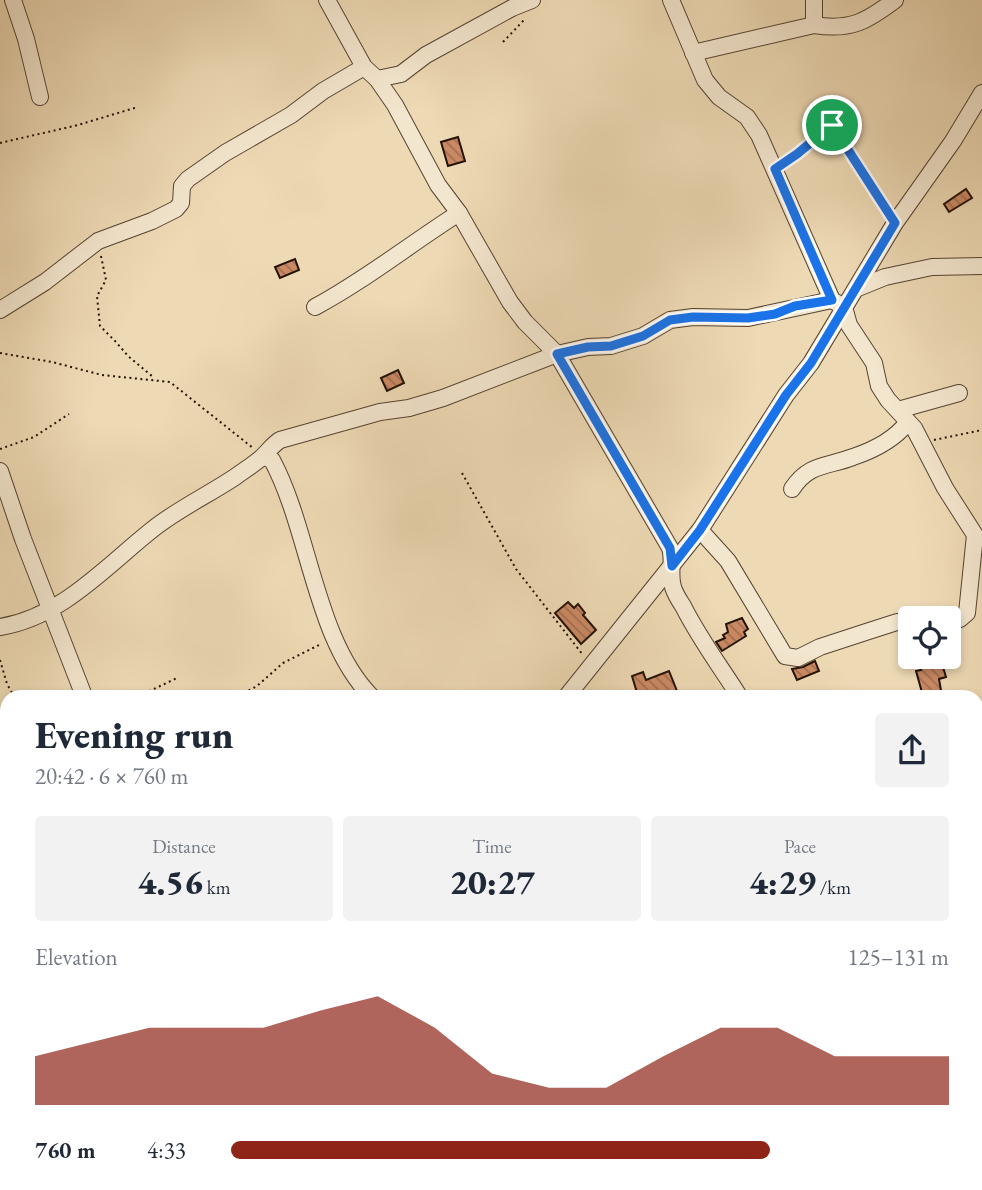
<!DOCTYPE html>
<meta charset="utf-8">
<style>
body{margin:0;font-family:"EB Garamond",serif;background:#f2f2f3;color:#1f2937;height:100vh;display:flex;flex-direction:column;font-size:26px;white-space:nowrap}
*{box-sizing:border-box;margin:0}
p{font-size:23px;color:#747a83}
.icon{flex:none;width:38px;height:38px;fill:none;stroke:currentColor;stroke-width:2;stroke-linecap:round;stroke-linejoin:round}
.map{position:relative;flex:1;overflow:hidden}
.drawer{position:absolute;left:0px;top:690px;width:984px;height:500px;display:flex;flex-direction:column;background:#fff;border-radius:21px 21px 0 0;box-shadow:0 4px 10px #0003}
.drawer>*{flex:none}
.fabs{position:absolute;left:898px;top:606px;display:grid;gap:14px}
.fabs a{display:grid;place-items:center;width:63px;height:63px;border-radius:7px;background:#fff;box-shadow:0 4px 10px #0003;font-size:35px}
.pin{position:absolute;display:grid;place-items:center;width:60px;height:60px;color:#fff;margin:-30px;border:4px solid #fff;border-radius:50%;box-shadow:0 2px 7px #0007}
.round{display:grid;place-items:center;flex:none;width:74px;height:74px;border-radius:7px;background:#f2f2f3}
.summary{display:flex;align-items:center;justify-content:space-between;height:119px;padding:0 35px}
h1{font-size:38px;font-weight:800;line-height:52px}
.figures{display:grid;grid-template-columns:repeat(3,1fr);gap:10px;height:119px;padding:7px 35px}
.figures div{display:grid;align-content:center;border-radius:7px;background:#f2f2f3;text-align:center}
.figures b{font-size:35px;font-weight:800}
.figures small{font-size:19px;font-weight:400}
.figures p{font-size:19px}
.chart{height:196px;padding:14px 35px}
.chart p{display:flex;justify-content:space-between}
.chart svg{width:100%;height:126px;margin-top:7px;fill:#8f2418;opacity:.7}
ul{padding:0 35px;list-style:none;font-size:23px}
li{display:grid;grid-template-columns:112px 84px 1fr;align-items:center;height:52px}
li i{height:18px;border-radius:9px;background:#8f2418}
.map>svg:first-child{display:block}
</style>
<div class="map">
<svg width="982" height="1190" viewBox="0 0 982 1190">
<defs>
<pattern id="building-back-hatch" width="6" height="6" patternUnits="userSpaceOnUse" patternTransform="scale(1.75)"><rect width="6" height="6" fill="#ca8a64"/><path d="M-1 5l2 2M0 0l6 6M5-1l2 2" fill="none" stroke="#a46f50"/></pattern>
</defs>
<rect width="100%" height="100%" fill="#edd9b4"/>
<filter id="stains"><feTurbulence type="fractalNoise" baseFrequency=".00286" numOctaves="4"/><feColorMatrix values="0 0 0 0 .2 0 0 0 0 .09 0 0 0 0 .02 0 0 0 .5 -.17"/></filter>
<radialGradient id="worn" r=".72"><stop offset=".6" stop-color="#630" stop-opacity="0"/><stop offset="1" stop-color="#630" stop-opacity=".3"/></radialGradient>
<g fill="url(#building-back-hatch)" stroke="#231206" stroke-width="2">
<polygon points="458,137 465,161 448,166 441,142"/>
<polygon points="966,189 972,198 949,212 944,204"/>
<polygon points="295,259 299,270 280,278 275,267"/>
<polygon points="398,370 404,383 387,391 381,378"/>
<polygon points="568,602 574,608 578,604 585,613 583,615 596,630 581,644 555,613"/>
<polygon points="742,618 748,629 744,632 746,636 722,651 716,642 725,638 723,635 728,632 726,624"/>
<polygon points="933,659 933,664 939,663 941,667 943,667 946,677 939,679 942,696 923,696 916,671 921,670 919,663"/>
<polygon points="815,661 819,671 797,680 792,669 803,667"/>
<polygon points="669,671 679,696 667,696 665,691 648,696 638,696 632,676 643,672 646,680"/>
</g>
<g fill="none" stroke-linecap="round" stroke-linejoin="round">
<g stroke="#564432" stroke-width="18">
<g id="minor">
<polyline points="13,0 26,39 40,97"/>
<path d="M327,0L364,67L377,79L395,105L438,185L459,213L510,302L525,322L557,354L670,548C674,561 669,574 673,587C675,594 679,600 683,606C699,638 720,666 739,696"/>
<polyline points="671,0 705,80 719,97 747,117 759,135 832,300 844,307 849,325 874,363 879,386 888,400 914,428 945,488 975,535 967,613 960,619 948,622"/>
<polyline points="814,25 814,0"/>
<path d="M693,53L814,25C851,31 867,21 895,0"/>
<polyline points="377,79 401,74 426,55 512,8 532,0"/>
<polyline points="858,288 885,277 932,267 982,266"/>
<path d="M315,307C367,279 410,244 459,213"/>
<polyline points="0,310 45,282 98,241 152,221 176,209 181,203 182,186 188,179 225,153 291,115 323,91 364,67"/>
<polyline points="898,410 959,393"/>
<path d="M264,457L272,460C310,531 315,639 371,696"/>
<polyline points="0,471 23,539 84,696"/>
<path d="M792,489C809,463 827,467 853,457C874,450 895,439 908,422"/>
<polyline points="700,530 728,561 785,656 798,658 820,647 869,631 897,622 910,622"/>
<path d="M0,627C62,617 106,566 153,529C178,509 208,495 235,477C243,471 253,465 261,458C268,452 272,445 280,440L380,412L409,408L443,398L557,354L588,347L611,346L643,336L670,320L693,317L748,318L832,300"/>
<polyline points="567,696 700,530 786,395 811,363 895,223 953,141 982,93"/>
<polyline points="0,881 7,881"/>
<polyline points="976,947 982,948"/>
<polyline points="976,1171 982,1179"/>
<polyline points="316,1183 323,1190"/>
<polyline points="681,1183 684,1190"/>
<polyline points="961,1183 964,1190"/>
<polyline points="142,1190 148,1183"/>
<polyline points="463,1190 475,1183"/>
</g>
</g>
<g stroke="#231206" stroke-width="2" stroke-dasharray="2 3.5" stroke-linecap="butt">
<polyline points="503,42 525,19"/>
<polyline points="832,125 887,211"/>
<polyline points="0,143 78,125 138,107"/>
<path d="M785,163C808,147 838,130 841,100"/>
<polyline points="101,256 106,280 97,296 100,326 116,342 128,356 153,377"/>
<polyline points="0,353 52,362 102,375 170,382 253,448"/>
<polyline points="934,440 982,430"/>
<polyline points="0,449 34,437 69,414"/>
<polyline points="462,473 516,569 583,655"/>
<polyline points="0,660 7,684 14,696"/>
<polyline points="139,696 177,678"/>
<polyline points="239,696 257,686 283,663 321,644"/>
<polyline points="0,1054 7,1055"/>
<polyline points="241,1183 243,1190"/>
</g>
<use href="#minor" stroke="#f3e6ce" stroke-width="16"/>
</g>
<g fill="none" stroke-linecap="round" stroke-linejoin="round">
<g stroke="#fff" stroke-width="14">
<polygon id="route" points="832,125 895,223 811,363 786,395 700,530 672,566 670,548 557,354 588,347 611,346 643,336 670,320 693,317 748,318 775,314 795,306 832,300 775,169 797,154"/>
</g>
<use href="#route" stroke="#1a73e8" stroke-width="9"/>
</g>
<rect width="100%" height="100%" filter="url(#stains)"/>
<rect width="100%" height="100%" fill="url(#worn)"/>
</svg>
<div class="fabs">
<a><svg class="icon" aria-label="locate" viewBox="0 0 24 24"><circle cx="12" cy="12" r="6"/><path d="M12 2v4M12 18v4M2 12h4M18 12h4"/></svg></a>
</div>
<div class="pin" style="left:832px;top:125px;background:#1e9e55"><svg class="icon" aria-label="arrive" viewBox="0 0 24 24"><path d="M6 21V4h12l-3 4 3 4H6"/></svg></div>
<section class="drawer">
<div class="summary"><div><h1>Evening run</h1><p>20:42 · 6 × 760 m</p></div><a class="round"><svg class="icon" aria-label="share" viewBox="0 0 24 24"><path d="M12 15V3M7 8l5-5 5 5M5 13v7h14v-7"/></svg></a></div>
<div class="figures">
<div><p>Distance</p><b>4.56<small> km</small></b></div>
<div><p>Time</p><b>20:27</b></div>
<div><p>Pace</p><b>4:29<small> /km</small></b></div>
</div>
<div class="chart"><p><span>Elevation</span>125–131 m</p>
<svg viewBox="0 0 160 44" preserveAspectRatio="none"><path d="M0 44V27L10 22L20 17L30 17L40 17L50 11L60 6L70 17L80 33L90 38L100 38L110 27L120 17L130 17L140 27L150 27L160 27V44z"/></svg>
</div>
<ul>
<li><b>760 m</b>4:33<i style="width:75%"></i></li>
</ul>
</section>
</div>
